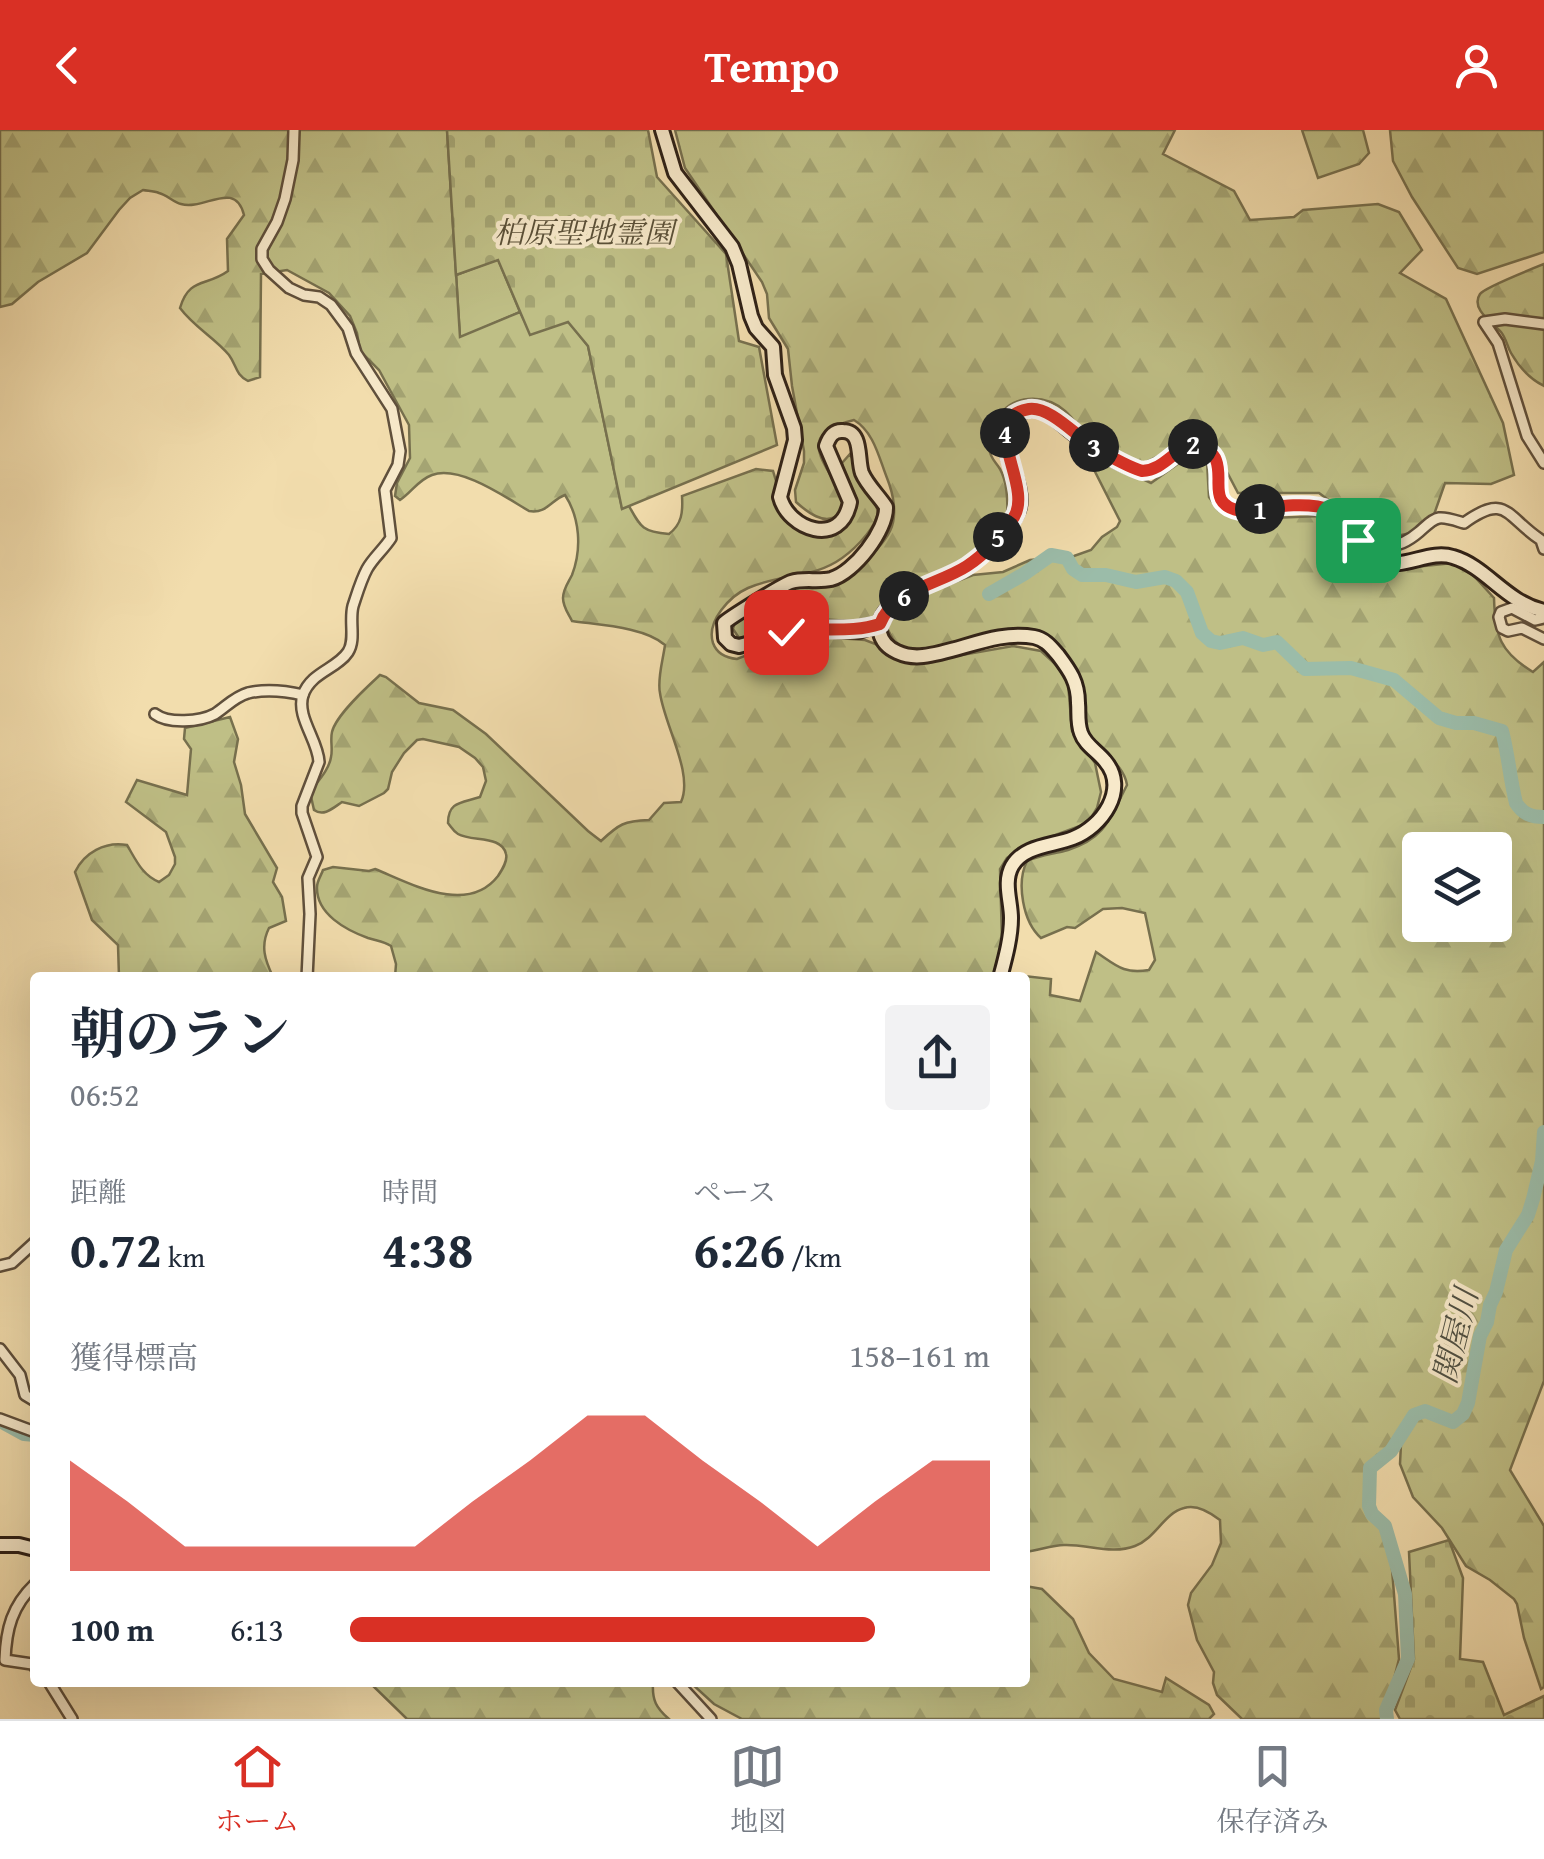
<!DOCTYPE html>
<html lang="ja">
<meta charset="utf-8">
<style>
body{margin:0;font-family:"Gentium Book Plus","Noto Serif JP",serif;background:#f2f2f3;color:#1f2937;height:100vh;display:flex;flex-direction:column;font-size:38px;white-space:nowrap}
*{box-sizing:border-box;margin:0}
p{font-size:32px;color:#747a83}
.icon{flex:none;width:55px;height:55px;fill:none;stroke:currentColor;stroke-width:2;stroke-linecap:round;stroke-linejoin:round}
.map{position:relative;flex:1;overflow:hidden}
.drawer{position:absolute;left:30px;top:842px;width:1000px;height:715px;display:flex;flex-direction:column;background:#fff;border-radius:10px;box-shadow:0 10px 40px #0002}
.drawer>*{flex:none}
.controls{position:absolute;left:1402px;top:702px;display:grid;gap:20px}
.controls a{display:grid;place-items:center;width:110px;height:110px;border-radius:10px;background:#fff;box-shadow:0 10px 40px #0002;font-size:50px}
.pin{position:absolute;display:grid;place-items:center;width:85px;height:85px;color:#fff;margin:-42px;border-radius:20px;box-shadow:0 5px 15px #0006}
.km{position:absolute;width:50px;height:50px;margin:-25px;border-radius:50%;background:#222;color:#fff;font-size:28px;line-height:50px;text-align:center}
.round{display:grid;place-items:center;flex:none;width:105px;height:105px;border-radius:10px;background:#f2f2f3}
.summary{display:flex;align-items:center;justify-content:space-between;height:170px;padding:0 40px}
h1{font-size:55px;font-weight:700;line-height:75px}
.metrics{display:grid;grid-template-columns:repeat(3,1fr);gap:15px;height:170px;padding:10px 40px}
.metrics div{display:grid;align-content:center}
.metrics b{font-size:50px;font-weight:700}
.metrics small{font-size:28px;font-weight:400}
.metrics p{font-size:28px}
.chart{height:280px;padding:20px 40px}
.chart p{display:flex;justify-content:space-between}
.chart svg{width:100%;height:180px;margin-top:10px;fill:#d93025;opacity:.7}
ul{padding:0 40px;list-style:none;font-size:32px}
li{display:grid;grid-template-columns:160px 120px 1fr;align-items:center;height:75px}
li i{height:25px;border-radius:12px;background:#d93025}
header{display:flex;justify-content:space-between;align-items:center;height:130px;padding:0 40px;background:#d93025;color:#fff;font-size:45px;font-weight:700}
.dock{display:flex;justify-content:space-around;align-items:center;height:140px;border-top:2px solid #e0e1e3;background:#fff;font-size:28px;color:#747a83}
.dock a{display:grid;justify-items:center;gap:5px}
.dock .active{color:#d93025}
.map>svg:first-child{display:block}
</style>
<header><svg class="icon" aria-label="back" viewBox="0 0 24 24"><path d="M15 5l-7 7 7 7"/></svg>Tempo<svg class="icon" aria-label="person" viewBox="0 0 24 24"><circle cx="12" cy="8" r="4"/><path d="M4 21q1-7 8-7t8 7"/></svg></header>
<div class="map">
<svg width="1544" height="1589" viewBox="0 0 1544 1589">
<defs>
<pattern id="forest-firs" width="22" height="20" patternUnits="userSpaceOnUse" patternTransform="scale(2.5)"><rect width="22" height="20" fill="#bfbf86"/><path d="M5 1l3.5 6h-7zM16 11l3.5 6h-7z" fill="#a4a473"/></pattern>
<pattern id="cemetery-stones" width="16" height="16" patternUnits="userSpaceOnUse" patternTransform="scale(2.5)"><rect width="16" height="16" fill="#bfbf86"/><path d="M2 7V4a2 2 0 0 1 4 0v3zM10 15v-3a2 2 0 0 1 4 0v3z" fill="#a4a473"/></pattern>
</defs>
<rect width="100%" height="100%" fill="#f2ddad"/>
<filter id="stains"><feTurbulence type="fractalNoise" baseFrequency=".002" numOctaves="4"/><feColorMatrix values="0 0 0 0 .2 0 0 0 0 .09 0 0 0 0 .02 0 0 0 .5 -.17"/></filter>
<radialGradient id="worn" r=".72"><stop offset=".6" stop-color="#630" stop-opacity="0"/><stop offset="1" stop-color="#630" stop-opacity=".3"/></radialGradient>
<polygon fill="#bfbf86" stroke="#77704e" stroke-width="2.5" points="498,129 520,182 460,208 456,145"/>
<g fill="url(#forest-firs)" stroke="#77704e" stroke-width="2.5" fill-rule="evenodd">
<path d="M0,0H447L460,207L520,182L531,204L568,191L588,216L622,378L629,376C641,398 643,402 669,404C682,394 683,382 682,366L756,339L773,341L776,351L777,368L815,404L852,379L842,333L850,324C857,339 881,373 877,386C872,403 851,423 836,432C807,449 776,445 748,458C730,466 706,491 713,513C717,524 726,528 737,529L809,501L827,503L837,508L865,510L922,532L1013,516L1041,521L1064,542L1068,553L1072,601L1095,633L1101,662L1097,678L1088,693L1026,716L1007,728L1000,739L1002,811L993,847H395L396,834L391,816C383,811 377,811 368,808C346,800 316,784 317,757C317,751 321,746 323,740L333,737L369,741L375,739C410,753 467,786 498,746C502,740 508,731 506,724C502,705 472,712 458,704C453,701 452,698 448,693C448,671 462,673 480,667L486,651L483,637L475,628L459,617L423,609L417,610L404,623L392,642L388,659L384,663L359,676L342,672C333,678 324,687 314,680L310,662C318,651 329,640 331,627C333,619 330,610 332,602C336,585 367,557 380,545L386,547L419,573L453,580L486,604L588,701L601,711C619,694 624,691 649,690L664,673L681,672C694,644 664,594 660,563C657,549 663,530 665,515C645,497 599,495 572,491C568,483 563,477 563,468C563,459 568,453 572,445C582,419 580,388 565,365C551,370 547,384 529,381C505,367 460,335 432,345C418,350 412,362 400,370L395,366L397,353L410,328L409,295L379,240L360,221L357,203L350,186L329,163L287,140L261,144L260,247L248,251C235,244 237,236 229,225C215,208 194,197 180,178C189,147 206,157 228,141L227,109L244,85C235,49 204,81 181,74C173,72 167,65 159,63C154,61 148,61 143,60L130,68L119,80L87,123L38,152L12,174L0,177Z"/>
<path d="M675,0H1175L1163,24L1234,61L1250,90L1294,87L1303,80L1378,74L1399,82L1422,120L1400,143L1446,169L1503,293L1514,345L1491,354L1445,353L1429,399L1397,406L1361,401L1349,385L1319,363H1238L1216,321L1198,303L1187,305L1170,320L1142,334C1126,327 1106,321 1092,310C1082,302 1075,290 1065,281C1047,265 1018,264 1002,282C992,293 988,304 989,318C990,328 995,331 1000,339C1007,351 1008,371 1007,385L977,424L872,492L815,489L791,490L758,505L739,508L733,499L736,487C750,478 766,466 782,459C792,455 801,458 812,458C837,457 879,423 890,401C898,385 893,363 887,348C879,328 874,302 854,290C789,306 831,334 842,370C844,377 845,379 839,384C825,397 806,381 796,372L795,360L804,333V321L792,256L788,219L769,188L767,164L762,152L685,38Z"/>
<polygon points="1302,0 1363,0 1369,23 1359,34 1318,48"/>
<polygon points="1390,0 1544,0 1544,122 1477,144 1458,138 1412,67 1393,31"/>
<path d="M1544,134V256C1530,249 1519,237 1511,223C1507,216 1506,208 1501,202C1493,193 1470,179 1480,164C1484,158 1534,138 1544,134Z"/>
<path d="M1085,322L1151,353L1186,328L1203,329L1207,332L1209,367L1219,381L1242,389L1321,386L1340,398L1351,412L1358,427L1377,441L1453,433L1474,446L1494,468C1495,506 1500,522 1533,542L1544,532V1251L1510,1340L1544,1396V1557L1541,1559L1524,1508L1517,1474L1514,1469L1490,1450L1466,1436L1442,1398L1413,1367L1400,1334L1401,1314L1377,1325L1367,1346L1364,1374L1383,1397L1390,1413L1399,1529L1384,1589H1242L1217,1565L1213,1553L1214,1542L1197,1510L1188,1475L1191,1463L1212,1435L1221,1413L1220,1390C1211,1383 1196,1374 1184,1378C1164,1383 1156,1408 1135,1416C1112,1425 1087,1414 1064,1415C1051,1415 1038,1421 1025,1422V848L1020,847L1024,846L1051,849L1050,865L1080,871L1096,822C1117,836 1123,844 1149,840L1155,830L1145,783L1122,778L1103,779L1075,798L1067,797L1041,808C1023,792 1016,753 1027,731C1040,725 1054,724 1068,720C1106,708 1110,688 1127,655C1124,634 1101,623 1090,606C1079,589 1086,563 1078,544C1072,529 1037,511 1023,501L912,521L896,515L887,498L902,472L911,466L929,462L973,445L1003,442L1030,430L1074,426L1091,420L1102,407L1117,397L1120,391ZM1420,720H1495V795H1420Z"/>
<path d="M230,587L238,609L234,632L241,655L245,684L277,738L273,752L282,767L286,791L269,798C260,816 265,830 273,847H119L118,815L92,790L75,742C84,723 105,711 127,715C136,730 142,745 159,752L169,745L175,734V727L166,702L126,672L137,650L187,665L191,619L184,609L185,598Z"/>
<polygon points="1025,1456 1042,1459 1073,1489 1089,1523 1114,1549 1162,1562 1166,1548 1209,1575 1214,1584 1209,1589 742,1589 714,1574 691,1553 1025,1552"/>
<path d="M370,1553H653C652,1570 656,1578 669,1589H407Z"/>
</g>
<g fill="url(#cemetery-stones)" stroke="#77704e" stroke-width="2.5">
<polygon points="447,0 648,0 657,47 726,124 739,211 759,217 777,315 622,379 588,216 568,192 530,205 498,130 456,145"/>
<polygon points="1449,1410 1463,1448 1460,1529 1483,1532 1504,1585 1544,1566 1544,1589 1400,1589 1395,1580 1414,1529 1409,1422"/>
</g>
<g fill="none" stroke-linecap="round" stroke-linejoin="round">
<g stroke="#9bbca9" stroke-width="14">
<path d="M989,464L1024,444L1051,425L1067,428L1073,439L1082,445H1106L1136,452L1165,447L1176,451L1187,462L1202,503L1211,511L1220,513L1243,508L1263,515L1277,512L1305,539L1351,538L1394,550L1439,588L1456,593H1474L1502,601C1508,623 1510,649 1516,673C1523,684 1531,687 1544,687"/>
<polyline points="4,1293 24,1304 35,1305"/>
<polyline points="1387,1589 1386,1580 1408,1529 1405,1464 1385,1396 1372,1384 1369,1376 1370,1338 1391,1321 1414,1285 1425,1281 1453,1292 1463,1284 1468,1273 1480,1206 1487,1192 1490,1175 1496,1162 1506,1120 1528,1085 1533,1069 1542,1031 1544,1002"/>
</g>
<g stroke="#60503c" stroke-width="14">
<g id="street">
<path d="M294,0L293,30L285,69L277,92L262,119V129L269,140L289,158L304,165L319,167L331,175L348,198L356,223L392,279L400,321L398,335L385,360L391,408C384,419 373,428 367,439C361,450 357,464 353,476C349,491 356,510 348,522C337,539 311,542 303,565C296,587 318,610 319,632L302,676V683L317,727L308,748L310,784L307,848"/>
<polyline points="1544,194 1505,189 1484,192 1498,213 1527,306 1544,333"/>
<path d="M1339,386L1346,382C1368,412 1386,430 1419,402C1425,397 1432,389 1439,388C1446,387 1457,391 1464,393C1507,362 1506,387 1541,410L1544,419"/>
<polyline points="1544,488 1535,490 1512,478 1501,482 1499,487 1502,498 1508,501 1522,498 1544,509"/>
<path d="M155,584C168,594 200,592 215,584C226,577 234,567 248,563C265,559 286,561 303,565"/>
<polyline points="0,1136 12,1133 35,1112"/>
<polyline points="0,1219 20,1245 25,1265 35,1271"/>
<polyline points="0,1289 35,1302"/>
<path d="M35,1454C12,1476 6,1499 5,1530L32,1534L35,1537"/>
<polyline points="49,1552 72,1589"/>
<polyline points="677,1552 711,1589"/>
</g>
</g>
<g stroke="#2f2117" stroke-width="18">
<g id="secondary">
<path d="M662,0L675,43L732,117L739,134L751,186L756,198L773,217L775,245L794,298L795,310L780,367C788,399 841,419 850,372L826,316C829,307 833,300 843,301C863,301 857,330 862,343C867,355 879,366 886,377C887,400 854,443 831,449C818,452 804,448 791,452C784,454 729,488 724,493L725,508L731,514L739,516L807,498L859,501L880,494"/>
<path d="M1000,848C1005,829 1011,808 1011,788C1011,771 1003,752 1012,736C1024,715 1053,716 1073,708C1102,697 1129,659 1105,631C1097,621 1085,615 1081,603C1077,592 1079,583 1078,573C1078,552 1070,541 1058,525C1051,517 1045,509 1034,507C997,500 959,522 923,526C907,528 884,521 880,503C873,468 941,452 964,438C977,431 987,418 997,407C1006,398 1016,389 1019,377C1026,347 981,298 1024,281C1029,279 1033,278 1039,279C1053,283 1064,297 1076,305C1095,319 1119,334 1142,341C1165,341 1175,317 1196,313C1204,317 1213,322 1216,330C1224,351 1207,374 1240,381C1274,377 1323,364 1348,396C1357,407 1363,423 1377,430C1402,442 1428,419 1453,427C1487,437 1505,472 1544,481"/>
<polyline points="0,1415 19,1415 35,1419"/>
</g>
</g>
<use href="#street" stroke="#f7e9ca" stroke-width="9"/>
<use href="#secondary" stroke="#f7e9ca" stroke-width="12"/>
</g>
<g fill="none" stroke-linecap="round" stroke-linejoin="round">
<g stroke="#fff" stroke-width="20">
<path id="route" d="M786,502C818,496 849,504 880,494C893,459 938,455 967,436C984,425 1004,404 1014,387C1034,355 975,288 1029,279C1050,276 1077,307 1094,317C1109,326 1126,336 1142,341C1165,340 1175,317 1196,313C1204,317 1213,322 1216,330C1224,351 1207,374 1240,381C1265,378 1308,370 1330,380C1343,386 1351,399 1358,410"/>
</g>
<use href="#route" stroke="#d93025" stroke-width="12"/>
</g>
<g text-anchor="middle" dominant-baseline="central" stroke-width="8" stroke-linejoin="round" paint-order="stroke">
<g font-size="30" font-style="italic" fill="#5a5038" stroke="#f7e9ca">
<text x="584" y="102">柏原聖地霊園</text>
</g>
<g font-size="32" font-style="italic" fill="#4f5043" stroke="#f7e9ca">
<text transform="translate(1455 1206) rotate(-76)">関屋川</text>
</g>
</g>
<rect width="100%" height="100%" filter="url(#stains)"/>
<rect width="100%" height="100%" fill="url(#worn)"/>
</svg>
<div class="controls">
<a><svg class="icon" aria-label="layers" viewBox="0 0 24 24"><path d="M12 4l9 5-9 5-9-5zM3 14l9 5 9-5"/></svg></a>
</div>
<div class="pin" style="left:1358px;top:410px;background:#1e9e55"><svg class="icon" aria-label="arrive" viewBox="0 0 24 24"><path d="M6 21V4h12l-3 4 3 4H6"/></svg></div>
<div class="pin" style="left:786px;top:502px;background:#d93025"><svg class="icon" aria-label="check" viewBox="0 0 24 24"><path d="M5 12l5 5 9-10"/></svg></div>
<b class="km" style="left:1260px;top:379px">1</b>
<b class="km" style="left:1193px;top:314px">2</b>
<b class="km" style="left:1094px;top:317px">3</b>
<b class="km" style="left:1005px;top:303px">4</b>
<b class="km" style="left:998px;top:407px">5</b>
<b class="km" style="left:904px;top:466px">6</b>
<section class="drawer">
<div class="summary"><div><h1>朝のラン</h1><p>06:52</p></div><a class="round"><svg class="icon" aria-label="share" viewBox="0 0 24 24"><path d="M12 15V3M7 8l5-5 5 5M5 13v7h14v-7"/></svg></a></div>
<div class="metrics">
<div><p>距離</p><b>0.72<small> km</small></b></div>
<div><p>時間</p><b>4:38</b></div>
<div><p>ペース</p><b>6:26<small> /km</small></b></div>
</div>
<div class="chart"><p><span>獲得標高</span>158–161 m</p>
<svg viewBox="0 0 160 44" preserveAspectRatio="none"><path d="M0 44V17L10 27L20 38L30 38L40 38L50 38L60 38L70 27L80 17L90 6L100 6L110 17L120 27L130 38L140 27L150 17L160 17V44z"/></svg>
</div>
<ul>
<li><b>100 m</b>6:13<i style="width:82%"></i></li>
</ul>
</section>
</div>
<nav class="dock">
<a class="active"><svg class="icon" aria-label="home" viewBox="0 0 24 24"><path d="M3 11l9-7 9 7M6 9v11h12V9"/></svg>ホーム</a>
<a><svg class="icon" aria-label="map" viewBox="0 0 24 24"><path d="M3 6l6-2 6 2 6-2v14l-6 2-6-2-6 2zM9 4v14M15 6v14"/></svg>地図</a>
<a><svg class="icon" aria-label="saved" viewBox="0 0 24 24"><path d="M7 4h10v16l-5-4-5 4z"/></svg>保存済み</a>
</nav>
